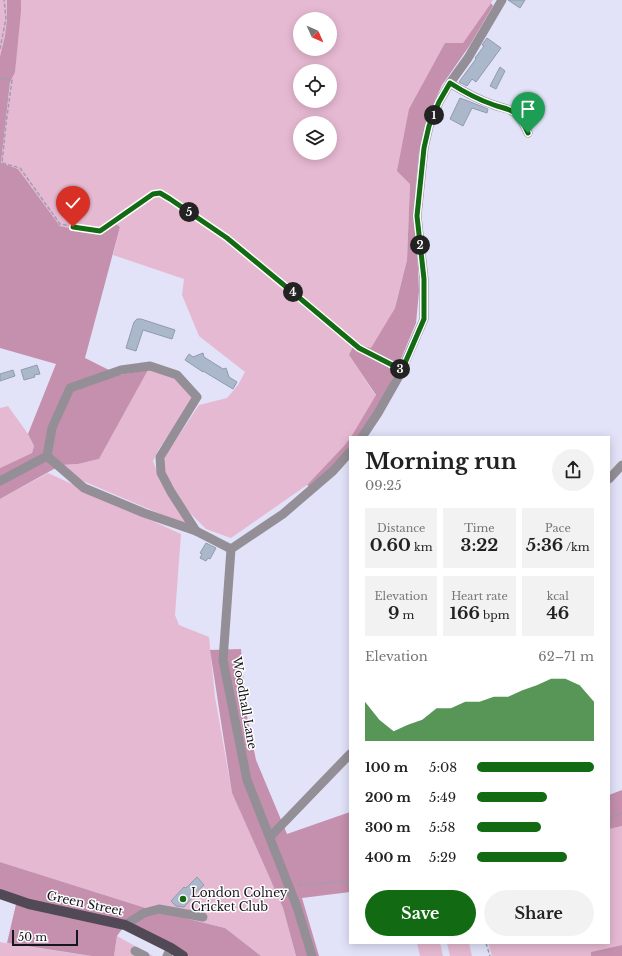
<!DOCTYPE html>
<meta charset="utf-8">
<style>
body{margin:0;font-family:"Libre Baskerville",serif;background:#f2f2f2;color:#222;height:100vh;display:flex;flex-direction:column;font-size:15px;white-space:nowrap}
*{box-sizing:border-box;margin:0}
p{font-size:13px;color:#767676}
.icon{flex:none;width:22px;height:22px;fill:none;stroke:currentColor;stroke-width:2;stroke-linecap:round;stroke-linejoin:round}
.map{position:relative;flex:1;overflow:hidden}
.details{position:absolute;left:349px;top:436px;width:261px;height:508px;display:flex;flex-direction:column;background:#fff;border-radius:0px;box-shadow:0 2px 10px #0003}
.details>*{flex:none}
.needle{width:26px;rotate:135deg}
.buttons{position:absolute;left:293px;top:12px;display:grid;gap:8px}
.buttons a{display:grid;place-items:center;width:44px;height:44px;border-radius:50%;background:#fff;box-shadow:0 2px 10px #0003;font-size:20px}
.scale{position:absolute;left:12px;bottom:10px;width:66px;box-sizing:border-box;padding-left:4px;border:2px solid #16161d;border-top:0;font-size:11px;line-height:14px;white-space:nowrap;color:#16161d;-webkit-text-stroke:3px #fff;paint-order:stroke}
.pin{position:absolute;display:grid;place-items:center;width:34px;height:34px;color:#fff;margin:-41px -17px;border-radius:50% 50% 50% 0;rotate:-45deg;box-shadow:0 0 4px #0007}
.pin .icon{rotate:45deg}
.km{position:absolute;width:20px;height:20px;margin:-10px;border-radius:50%;background:#222;color:#fff;font-size:11px;line-height:20px;text-align:center}
.round{display:grid;place-items:center;flex:none;width:42px;height:42px;border-radius:21px;background:#f2f2f2}
.head{display:flex;align-items:center;justify-content:space-between;height:68px;padding:0 16px}
h1{font-size:22px;font-weight:700;line-height:30px}
.metrics{display:grid;grid-template-columns:repeat(3,1fr);gap:6px;height:68px;padding:4px 16px}
.metrics div{display:grid;align-content:center;border-radius:0px;background:#f2f2f2;text-align:center}
.metrics b{font-size:17px;font-weight:700}
.metrics small{font-size:11px;font-weight:400}
.metrics p{font-size:11px}
.chart{height:112px;padding:8px 16px}
.chart p{display:flex;justify-content:space-between}
.chart svg{width:100%;height:72px;margin-top:4px;fill:#126a12;opacity:.7}
.primary-button{display:flex;gap:8px;margin-top:auto;padding:8px 16px}
.primary-button a{flex:1;height:46px;border-radius:24px;background:#126a12;color:#fff;font-size:16px;font-weight:700;line-height:46px;text-align:center}
.primary-button a+a{background:#f2f2f2;color:#222}
ul{padding:0 16px;list-style:none;font-size:13px}
li{display:grid;grid-template-columns:64px 48px 1fr;align-items:center;height:30px}
li i{height:10px;border-radius:5px;background:#126a12}
.map>svg:first-child{display:block}
</style>
<div class="map">
<svg width="622" height="956" viewBox="0 0 622 956">
<rect width="100%" height="100%" fill="#e2e2f9"/>
<g fill="#e6b9d2" fill-rule="evenodd">
<path d="M0,0H493L463,43H445L410,184L407,260L395,308L371,349L354,344L349,355L376,396L346,445L307,485L231,538L206,529L184,507L164,473L165,456L199,405L227,398L238,385L245,372L199,336L182,295L184,279L113,255L120,227L115,223L98,234L60,226L18,169L1,164L10,83L0,84ZM300,19H330V49H300ZM300,71H330V101H300ZM300,123H330V153H300Z"/>
<polygon points="148,370 175,379 194,399 159,449 153,461 161,482 191,527 83,481 61,465 78,464 99,459"/>
<polygon points="8,406 28,434 34,446 32,453 0,468 0,408"/>
<polygon points="48,473 181,534 175,615 179,625 209,637 215,697 232,793 283,908 296,956 261,956 225,928 152,910 0,862 0,499"/>
<polygon points="622,826 622,945 592,952 591,956 492,956 488,943 609,943 609,829"/>
<polygon points="117,936 153,956 114,956"/>
<polygon points="0,942 11,944 92,956 0,956"/>
<polygon points="417,943 440,943 443,956 420,956"/>
<polygon points="447,943 469,943 472,956 450,956"/>
</g>
<g fill="#c490ad">
<polygon points="7,0 21,0 21,11 15,72 10,82 1,163 18,169 60,226 98,234 115,223 120,227 85,358 119,375 148,370 99,459 78,464 61,465 0,499 0,468 32,453 34,446 28,434 56,364 0,348 0,57 5,36 7,20"/>
<polygon points="491,3 493,6 470,45 442,85 427,118 419,151 415,192 415,233 418,267 419,291 416,323 396,371 385,394 358,437 351,437 376,395 349,355 354,344 371,348 395,308 407,260 410,184 397,171 409,109 445,43 463,43"/>
<polygon points="350,438 350,447 335,465 310,487 307,485 345,445"/>
<polygon points="241,649 246,711 256,760 287,834 350,812 350,892 302,898 319,956 296,956 283,908 232,793 210,650"/>
<polygon points="622,790 622,826 609,829 609,795"/>
<polygon points="0,862 152,910 225,928 261,956 189,956 171,945 132,925 31,901 0,889"/>
<polygon points="17,900 125,925 117,936 114,956 92,956 7,943"/>
<polygon points="622,945 622,956 591,956 591,952"/>
</g>
<g fill="#abb8cb" stroke="#8f9cae">
<polygon points="508,0 525,0 520,8"/>
<polygon points="487,38 501,48 476,82 472,79 467,86 459,82 476,59 475,58 484,46 482,45"/>
<polygon points="500,67 505,71 496,89 490,86"/>
<polygon points="460,98 468,101 488,109 487,113 472,108 463,126 450,119"/>
<polygon points="137,319 141,319 175,330 172,339 143,330 136,351 126,348 134,322"/>
<polygon points="203,353 204,357 223,369 226,368 229,377 237,382 233,389 203,371 203,372 185,360 189,354 193,357"/>
<polygon points="37,365 40,374 34,375 35,377 24,380 21,370"/>
<polygon points="13,370 15,376 0,381 0,374"/>
<polygon points="206,543 216,548 210,559 208,558 206,561 200,558 202,554 200,553"/>
<polygon points="197,877 204,885 193,895 194,896 184,907 176,906 171,901 184,887 186,888"/>
</g>
<g fill="none" stroke-linecap="round" stroke-linejoin="round">
<g stroke="#9e9eaf" stroke-width="1.5" stroke-dasharray="4 2" stroke-linecap="butt">
<polyline points="0,49 6,18 4,0"/>
<polyline points="0,79 12,80 6,124 2,163 20,168 60,224 100,231 153,194 160,193 170,199 227,237 359,348 394,366"/>
<polyline points="609,818 622,813"/>
<polyline points="298,885 350,881"/>
<polyline points="486,943 490,956"/>
</g>
<g stroke="#948e96" stroke-width="9">
<path d="M450,83C464,92 479,100 494,105C501,108 509,108 515,113C521,118 525,126 528,133"/>
<polyline points="362,437 378,413 399,376 424,319 424,279 417,216 424,148 429,126 439,102 450,83 468,58 502,0"/>
<polyline points="47,456 84,488 144,513 196,531 231,549"/>
<polyline points="609,479 622,465"/>
<polyline points="0,481 47,456 52,428 70,388 121,370 150,366 177,375 197,397 160,457 161,473 171,492 196,531"/>
<polyline points="270,837 350,754"/>
<polyline points="125,925 144,913 159,909 203,917"/>
<polyline points="135,951 145,956"/>
<polyline points="167,956 171,948"/>
<polyline points="312,956 297,907 247,780 223,660 231,549 283,514 333,471 350,452"/>
</g>
<polyline stroke="#524957" stroke-width="10" points="0,894 29,904 125,925 171,948 183,956"/>
</g>
<g fill="none" stroke-linecap="round" stroke-linejoin="round">
<g stroke="#fff" stroke-width="8">
<path id="route" d="M73,227L100,231L153,194L160,193L170,199L227,238L302,300L359,348L402,370L424,319V279L417,216L424,148L429,126L439,102L450,83C464,92 479,100 494,105C501,108 509,108 515,113C521,118 525,126 528,133"/>
</g>
<use href="#route" stroke="#126a12" stroke-width="5"/>
</g>
<circle fill="#126a12" stroke="#fff" stroke-width="1.5" cx="183" cy="899" r="4"/>
<g text-anchor="middle" dominant-baseline="central" stroke-width="3" stroke-linejoin="round" paint-order="stroke">
<g font-size="12" fill="#16161d" stroke="#fff">
<text transform="translate(245 703) rotate(80)">Woodhall Lane</text>
<text transform="translate(85 903) rotate(12)">Green Street</text>
</g>
<g font-size="12" fill="#16161d" stroke="#fff" text-anchor="start">
<text x="191" y="892">London Colney<tspan x="191" dy="14">Cricket Club</tspan></text>
</g>
</g>
</svg>
<div class="buttons">
<a><svg class="needle" viewBox="-14 -14 28 28"><path d="M0-13l5 13h-10z" fill="#e53935"/><path d="M0 13l5-13h-10z" fill="#767676"/></svg></a>
<a><svg class="icon" aria-label="locate" viewBox="0 0 24 24"><circle cx="12" cy="12" r="6"/><path d="M12 2v4M12 18v4M2 12h4M18 12h4"/></svg></a>
<a><svg class="icon" aria-label="layers" viewBox="0 0 24 24"><path d="M12 4l9 5-9 5-9-5zM3 14l9 5 9-5"/></svg></a>
</div>
<div class="scale">50 m</div>
<div class="pin" style="left:528px;top:133px;background:#1e9e55"><svg class="icon" aria-label="arrive" viewBox="0 0 24 24"><path d="M6 21V4h12l-3 4 3 4H6"/></svg></div>
<div class="pin" style="left:73px;top:227px;background:#d93025"><svg class="icon" aria-label="check" viewBox="0 0 24 24"><path d="M5 12l5 5 9-10"/></svg></div>
<b class="km" style="left:434px;top:115px">1</b>
<b class="km" style="left:420px;top:245px">2</b>
<b class="km" style="left:400px;top:369px">3</b>
<b class="km" style="left:293px;top:292px">4</b>
<b class="km" style="left:189px;top:212px">5</b>
<section class="details">
<div class="head"><div><h1>Morning run</h1><p>09:25</p></div><a class="round"><svg class="icon" aria-label="share" viewBox="0 0 24 24"><path d="M12 15V3M7 8l5-5 5 5M5 13v7h14v-7"/></svg></a></div>
<div class="metrics">
<div><p>Distance</p><b>0.60<small> km</small></b></div>
<div><p>Time</p><b>3:22</b></div>
<div><p>Pace</p><b>5:36<small> /km</small></b></div>
</div>
<div class="metrics">
<div><p>Elevation</p><b>9<small> m</small></b></div>
<div><p>Heart rate</p><b>166<small> bpm</small></b></div>
<div><p>kcal</p><b>46</b></div>
</div>
<div class="chart"><p><span>Elevation</span>62–71 m</p>
<svg viewBox="0 0 160 44" preserveAspectRatio="none"><path d="M0 44V20L10 31L20 38L30 34L40 31L50 24L60 24L70 20L80 20L90 17L100 17L110 13L120 10L130 6L140 6L150 10L160 20V44z"/></svg>
</div>
<ul>
<li><b>100 m</b>5:08<i style="width:100%"></i></li>
<li><b>200 m</b>5:49<i style="width:60%"></i></li>
<li><b>300 m</b>5:58<i style="width:55%"></i></li>
<li><b>400 m</b>5:29<i style="width:77%"></i></li>
</ul>
<div class="primary-button"><a>Save</a><a>Share</a></div>
</section>
</div>
